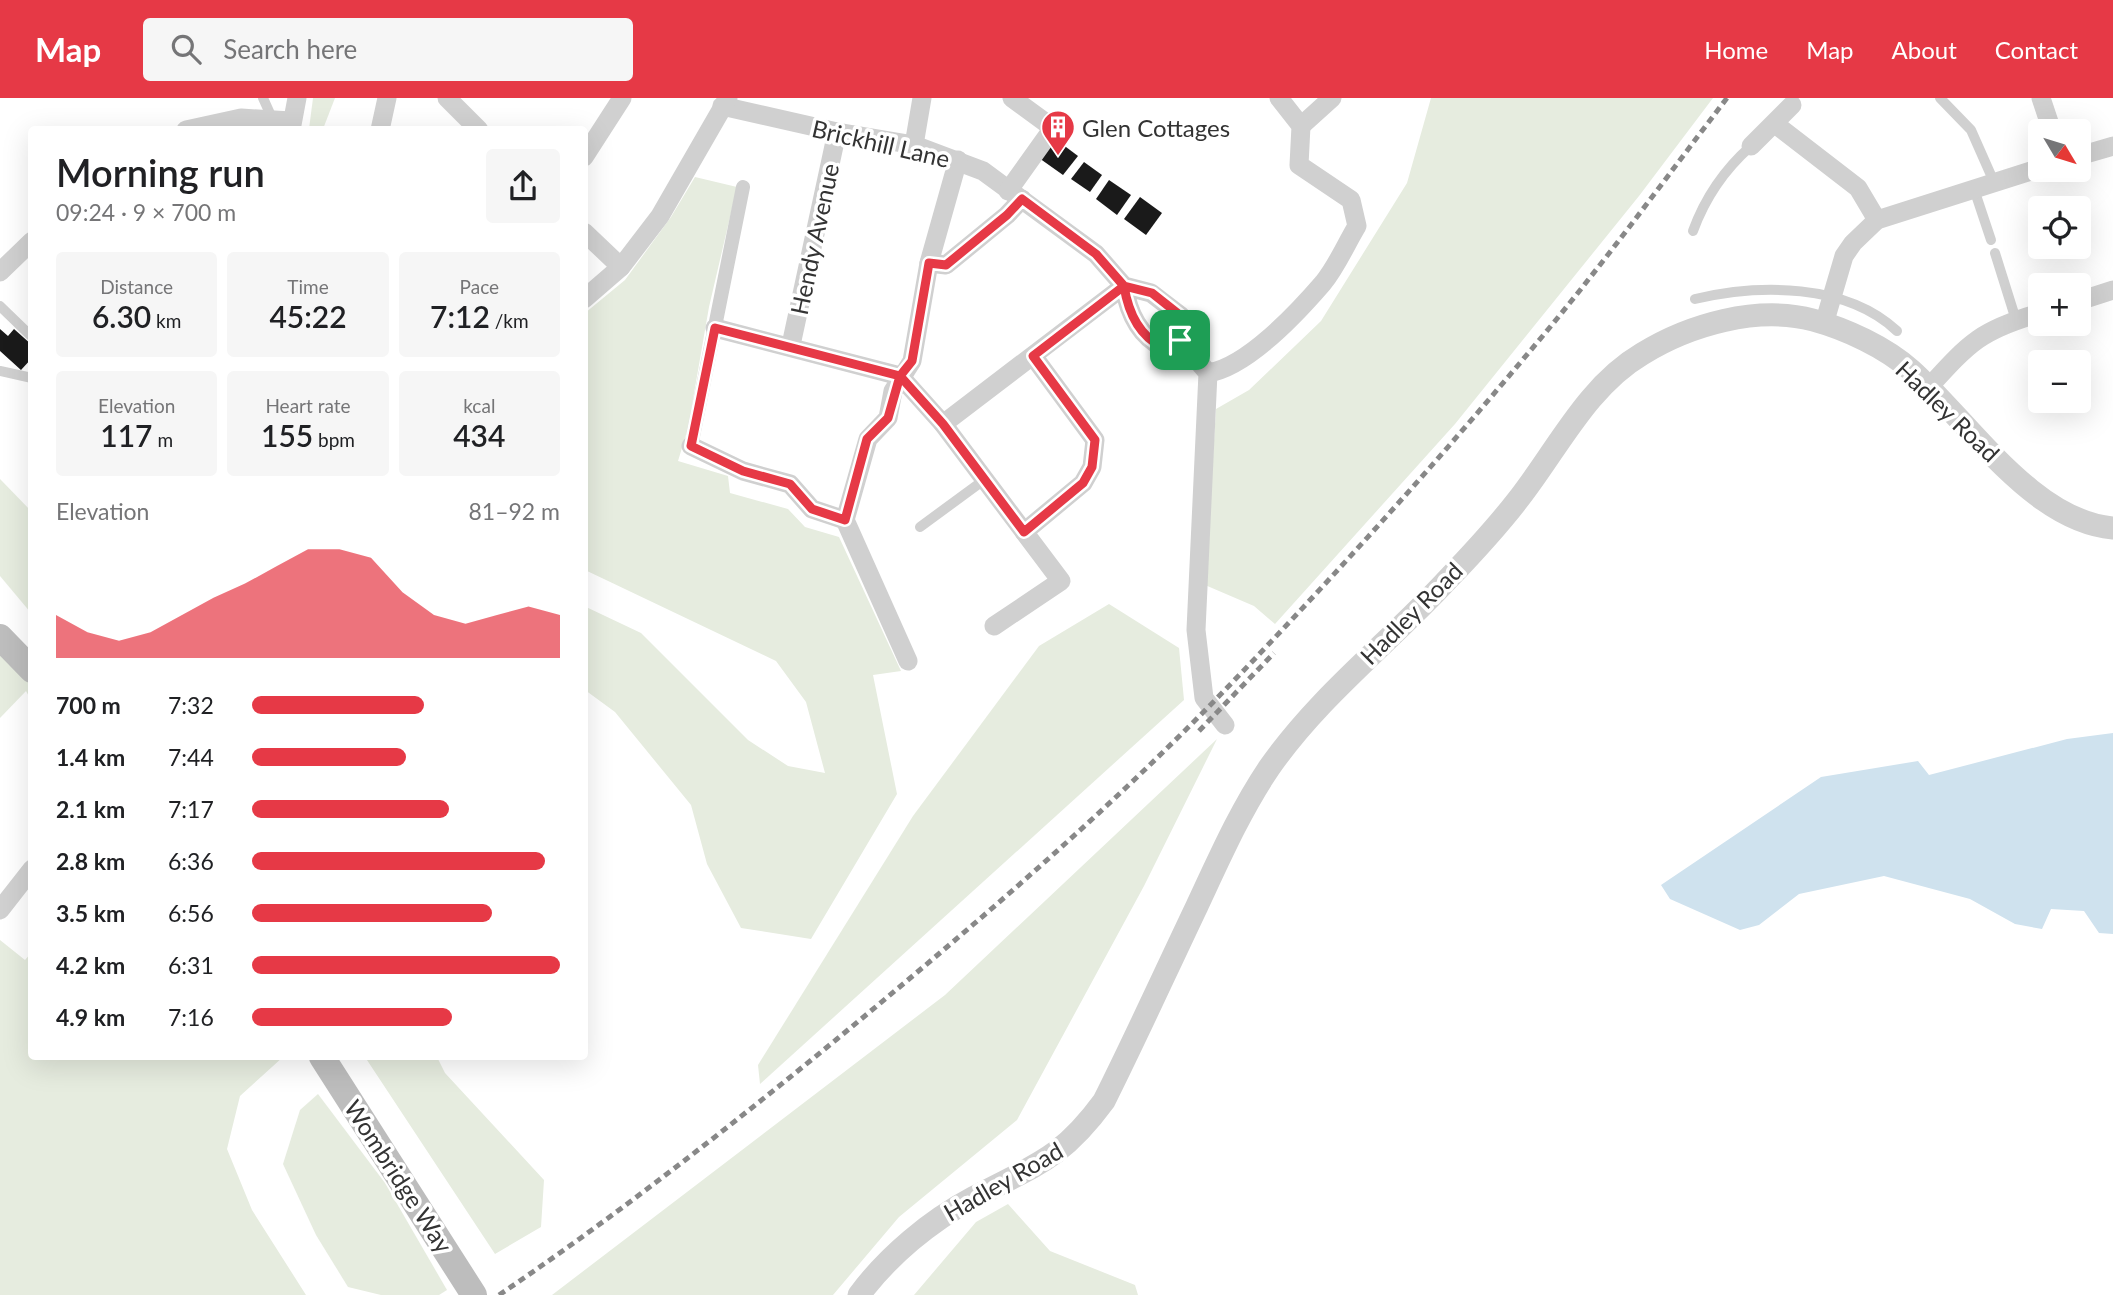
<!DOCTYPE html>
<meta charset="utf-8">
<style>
body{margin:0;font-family:Lato,sans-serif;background:#f6f6f6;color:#202124;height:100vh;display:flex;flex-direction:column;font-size:26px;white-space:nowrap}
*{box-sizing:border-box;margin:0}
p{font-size:23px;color:#757577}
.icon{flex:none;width:38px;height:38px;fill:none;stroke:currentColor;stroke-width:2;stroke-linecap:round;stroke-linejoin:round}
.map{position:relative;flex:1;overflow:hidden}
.side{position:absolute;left:28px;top:28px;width:560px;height:934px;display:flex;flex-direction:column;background:#fff;border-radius:7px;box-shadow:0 7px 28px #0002}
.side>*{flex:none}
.needle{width:46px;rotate:128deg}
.controls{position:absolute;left:2028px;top:21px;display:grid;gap:14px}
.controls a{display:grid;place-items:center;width:63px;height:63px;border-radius:7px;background:#fff;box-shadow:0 7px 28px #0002;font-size:35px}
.pin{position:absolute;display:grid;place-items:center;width:60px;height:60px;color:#fff;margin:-30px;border-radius:14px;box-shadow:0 4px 10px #0006}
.round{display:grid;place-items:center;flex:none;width:74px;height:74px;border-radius:7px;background:#f6f6f6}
.head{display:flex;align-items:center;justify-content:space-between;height:119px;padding:0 28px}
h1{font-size:38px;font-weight:600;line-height:52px}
.metrics{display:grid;grid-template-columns:repeat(3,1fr);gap:10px;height:119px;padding:7px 28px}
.metrics div{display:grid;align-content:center;border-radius:7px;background:#f6f6f6;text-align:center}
.metrics b{font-size:30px;font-weight:600}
.metrics small{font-size:19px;font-weight:400}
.metrics p{font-size:19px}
.chart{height:196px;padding:14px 28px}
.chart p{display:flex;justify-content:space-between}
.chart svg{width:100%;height:126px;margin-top:7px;fill:#e63946;opacity:.7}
ul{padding:0 28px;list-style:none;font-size:23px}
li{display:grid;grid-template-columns:112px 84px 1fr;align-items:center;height:52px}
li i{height:18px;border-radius:9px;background:#e63946}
header{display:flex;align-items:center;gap:42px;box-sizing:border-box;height:98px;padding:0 35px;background:#e63946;color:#fff}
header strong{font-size:33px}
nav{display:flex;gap:38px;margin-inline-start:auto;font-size:24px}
.search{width:490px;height:63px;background:#f6f6f6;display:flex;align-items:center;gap:18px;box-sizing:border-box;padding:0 24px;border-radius:7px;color:#757577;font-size:26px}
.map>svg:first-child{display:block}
</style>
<header>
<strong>Map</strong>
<div class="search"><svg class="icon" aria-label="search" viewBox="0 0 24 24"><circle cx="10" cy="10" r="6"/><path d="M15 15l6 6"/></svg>Search here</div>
<nav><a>Home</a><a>Map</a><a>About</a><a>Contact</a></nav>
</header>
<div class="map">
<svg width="2113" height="1197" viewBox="0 0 2113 1197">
<rect width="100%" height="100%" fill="#fff"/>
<g fill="#e6ecdf">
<polygon points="313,0 335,0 323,31 309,31"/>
<polygon points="1431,0 1713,0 1639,98 1455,326 1275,526 1254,508 1205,487 1216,311 1249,292 1321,223 1407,85"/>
<polygon points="695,79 737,89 709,209 688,330 678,363 728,378 730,395 788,411 805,429 839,439 901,573 873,577 897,696 811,841 741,830 707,766 691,707 615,614 585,592 584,508 641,535 748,642 788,668 825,675 806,604 776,563 585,472 585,215 625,182 671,119"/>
<polygon points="0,381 31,413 31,515 0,478"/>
<polygon points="1109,506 1179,550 1184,602 760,986 758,967 913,718 1039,548"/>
<polygon points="0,553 32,588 31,602 26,593 0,620"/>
<polygon points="1217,641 1144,788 1017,1022 899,1119 833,1197 552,1197 945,897"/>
<polygon points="0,842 25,862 31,855 32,959 283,959 240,998 227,1051 252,1112 306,1197 0,1197"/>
<polygon points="365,959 437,959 445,975 544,1082 541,1129 495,1156"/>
<polygon points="318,996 385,1085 447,1192 439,1197 381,1197 348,1189 316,1137 283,1066 300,1012"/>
<polygon points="1008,1106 1050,1153 1135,1187 1138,1197 914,1197 976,1124"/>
</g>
<polygon fill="#cfe2ee" points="2113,635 2113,836 2099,835 2084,813 2051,811 2042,831 2015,826 1970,801 1884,778 1799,796 1759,827 1740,832 1670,801 1661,787 1821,679 1918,663 1929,677 2067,641"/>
<g fill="#1a1a1a">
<polygon points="1054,40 1078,58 1063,77 1039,60"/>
<polygon points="1084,64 1102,77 1090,94 1071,81"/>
<polygon points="1109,82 1131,97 1117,117 1096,101"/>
<polygon points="1140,99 1162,115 1146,137 1124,121"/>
<polygon points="0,231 8,238 14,231 32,247 32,260 21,272 0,253"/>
</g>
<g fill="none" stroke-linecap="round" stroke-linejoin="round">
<g stroke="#d0d0d0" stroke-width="10">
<polyline points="263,0 272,20"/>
<polyline points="1940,0 1971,32 1994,84"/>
<polyline points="1974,91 1991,142"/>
<path d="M1693,133C1705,100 1725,71 1751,48"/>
<polyline points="1995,155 2016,222"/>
<path d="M1695,201C1759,186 1846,185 1897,233"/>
<polyline points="0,208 32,239"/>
<polyline points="0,273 32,280"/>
<polyline points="920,429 984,382"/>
</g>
<polyline stroke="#d0d0d0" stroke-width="14" points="691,348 743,89"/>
<g stroke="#d0d0d0" stroke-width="19">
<polyline points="447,0 479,32"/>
<polyline points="2041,0 2052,33"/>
<path d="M722,8L837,34L914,47L983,73L1096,156L1124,188L1151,195L1181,218L1184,231L1180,242L1162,249C1138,237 1128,213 1124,188"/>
<polyline points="1775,26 1858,90 1877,122"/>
<polyline points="1301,28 1332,0"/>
<polyline points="186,32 241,20 291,23"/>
<polyline points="291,32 297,0"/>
<polyline points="380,32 387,0"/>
<polyline points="914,47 922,0"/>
<polyline points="1751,48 1792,7"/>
<polyline points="2079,58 2113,48"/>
<polyline points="584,59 622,0"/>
<polyline points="1008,93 1053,30 1012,0"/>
<polyline points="584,134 621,169"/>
<polyline points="929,165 946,167 1007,117 1022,101"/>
<polyline points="0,174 32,143"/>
<polyline points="584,201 621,169 660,118 728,0"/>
<polyline points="2079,203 2113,192"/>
<polyline points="1824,226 1844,158 1853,145 1877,122 2040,70"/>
<polyline points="715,230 900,278"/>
<polyline points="1180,242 1208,275 1196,532 1204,600 1225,627"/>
<polyline points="791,247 837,34"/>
<path d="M1208,275C1247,269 1298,214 1323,185C1337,168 1346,146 1357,128L1351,102L1299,67L1301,28L1279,0"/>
<polyline points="900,278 943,326 1061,483 994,528"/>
<path d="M1929,289C1970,244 1981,232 2040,215"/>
<polyline points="943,326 1124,188"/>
<polyline points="691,348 743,373 790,386 812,411 845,422"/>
<polyline points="1024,434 1083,385 1092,369 1095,342 1033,258"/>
<polyline points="908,563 845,422 868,341 888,320 893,293 912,263 929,165 958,62"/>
<polyline points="0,812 32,771"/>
</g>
<path stroke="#d0d0d0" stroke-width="23" d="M859,1197C888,1158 930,1123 973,1100C1034,1067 1060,1063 1104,1003C1136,939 1166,873 1197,808C1219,761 1240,713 1269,670C1320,597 1389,545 1448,481C1472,456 1496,430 1517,403C1556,354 1586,289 1642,256C1689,227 1757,207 1813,222C1846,231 1885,249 1911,272C1968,323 2032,423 2113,430"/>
<g stroke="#bdbdbd" stroke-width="26">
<polyline points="0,539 32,572"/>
<polyline points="322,959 474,1197"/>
</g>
<g stroke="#888" stroke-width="5" stroke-dasharray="7 5" stroke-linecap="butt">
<polyline points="1199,633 1274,555"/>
<path d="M499,1197C616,1118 727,1031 837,941C970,831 1103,718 1223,594C1329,484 1432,370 1530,253C1599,172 1662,85 1727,0"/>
</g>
</g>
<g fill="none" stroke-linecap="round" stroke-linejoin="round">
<g stroke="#fff" stroke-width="14">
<path id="route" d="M1180,242L1184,231L1181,218L1152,195L1124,188L1096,156L1022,101L1007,117L946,167L929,165L912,263L900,278L715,230L691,348L743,373L790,386L812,411L845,422L867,341L888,320L900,278L943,326L1024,434L1083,385L1092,369L1095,342L1033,258L1124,188C1128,213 1138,237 1162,249L1180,242"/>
</g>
<use href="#route" stroke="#e63946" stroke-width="9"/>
</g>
<defs>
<g id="building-pin" transform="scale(1.75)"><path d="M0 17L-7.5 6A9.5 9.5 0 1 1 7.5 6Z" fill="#e63946" stroke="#fff"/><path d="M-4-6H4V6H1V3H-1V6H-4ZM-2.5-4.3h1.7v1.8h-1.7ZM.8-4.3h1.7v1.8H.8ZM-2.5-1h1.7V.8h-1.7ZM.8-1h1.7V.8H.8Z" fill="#fff"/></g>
</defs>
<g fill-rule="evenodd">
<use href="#building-pin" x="1058" y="29"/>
</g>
<g text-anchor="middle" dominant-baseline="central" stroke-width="7" stroke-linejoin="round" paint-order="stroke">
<g font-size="24" fill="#333" stroke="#fff" text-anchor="start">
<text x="1082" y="29">Glen Cottages</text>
</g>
<g font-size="24" fill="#333" stroke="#fff">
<text transform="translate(881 45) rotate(13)">Brickhill Lane</text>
<text transform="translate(814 141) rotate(-78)">Hendy Avenue</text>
<text transform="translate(1948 313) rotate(44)">Hadley Road</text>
<text transform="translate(1411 515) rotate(-45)">Hadley Road</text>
<text transform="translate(399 1078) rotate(57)">Wombridge Way</text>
<text transform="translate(1003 1083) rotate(-30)">Hadley Road</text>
</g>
</g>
</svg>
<div class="controls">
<a><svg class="needle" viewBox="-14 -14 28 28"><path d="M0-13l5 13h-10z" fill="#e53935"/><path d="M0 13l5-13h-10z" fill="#757577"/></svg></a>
<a><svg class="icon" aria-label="locate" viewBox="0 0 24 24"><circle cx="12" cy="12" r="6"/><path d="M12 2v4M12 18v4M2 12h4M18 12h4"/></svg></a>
<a>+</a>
<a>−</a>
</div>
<div class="pin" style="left:1180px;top:242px;background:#1e9e55"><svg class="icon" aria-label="arrive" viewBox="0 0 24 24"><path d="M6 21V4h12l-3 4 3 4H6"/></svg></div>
<section class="side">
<div class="head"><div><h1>Morning run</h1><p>09:24 · 9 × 700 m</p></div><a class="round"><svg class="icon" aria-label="share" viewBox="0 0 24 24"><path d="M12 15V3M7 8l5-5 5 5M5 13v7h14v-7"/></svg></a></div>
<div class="metrics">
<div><p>Distance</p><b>6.30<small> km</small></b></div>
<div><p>Time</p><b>45:22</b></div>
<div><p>Pace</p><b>7:12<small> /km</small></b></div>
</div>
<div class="metrics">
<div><p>Elevation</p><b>117<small> m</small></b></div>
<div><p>Heart rate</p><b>155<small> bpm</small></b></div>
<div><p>kcal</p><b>434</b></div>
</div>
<div class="chart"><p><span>Elevation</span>81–92 m</p>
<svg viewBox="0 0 160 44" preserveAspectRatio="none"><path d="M0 44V29L10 35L20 38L30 35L40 29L50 23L60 18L70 12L80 6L90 6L100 9L110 21L120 29L130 32L140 29L150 26L160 29V44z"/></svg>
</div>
<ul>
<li><b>700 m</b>7:32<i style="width:56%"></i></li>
<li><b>1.4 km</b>7:44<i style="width:50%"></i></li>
<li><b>2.1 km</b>7:17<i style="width:64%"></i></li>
<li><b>2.8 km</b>6:36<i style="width:95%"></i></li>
<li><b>3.5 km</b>6:56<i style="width:78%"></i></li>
<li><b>4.2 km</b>6:31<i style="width:100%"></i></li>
<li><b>4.9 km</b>7:16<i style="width:65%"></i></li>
</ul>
</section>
</div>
